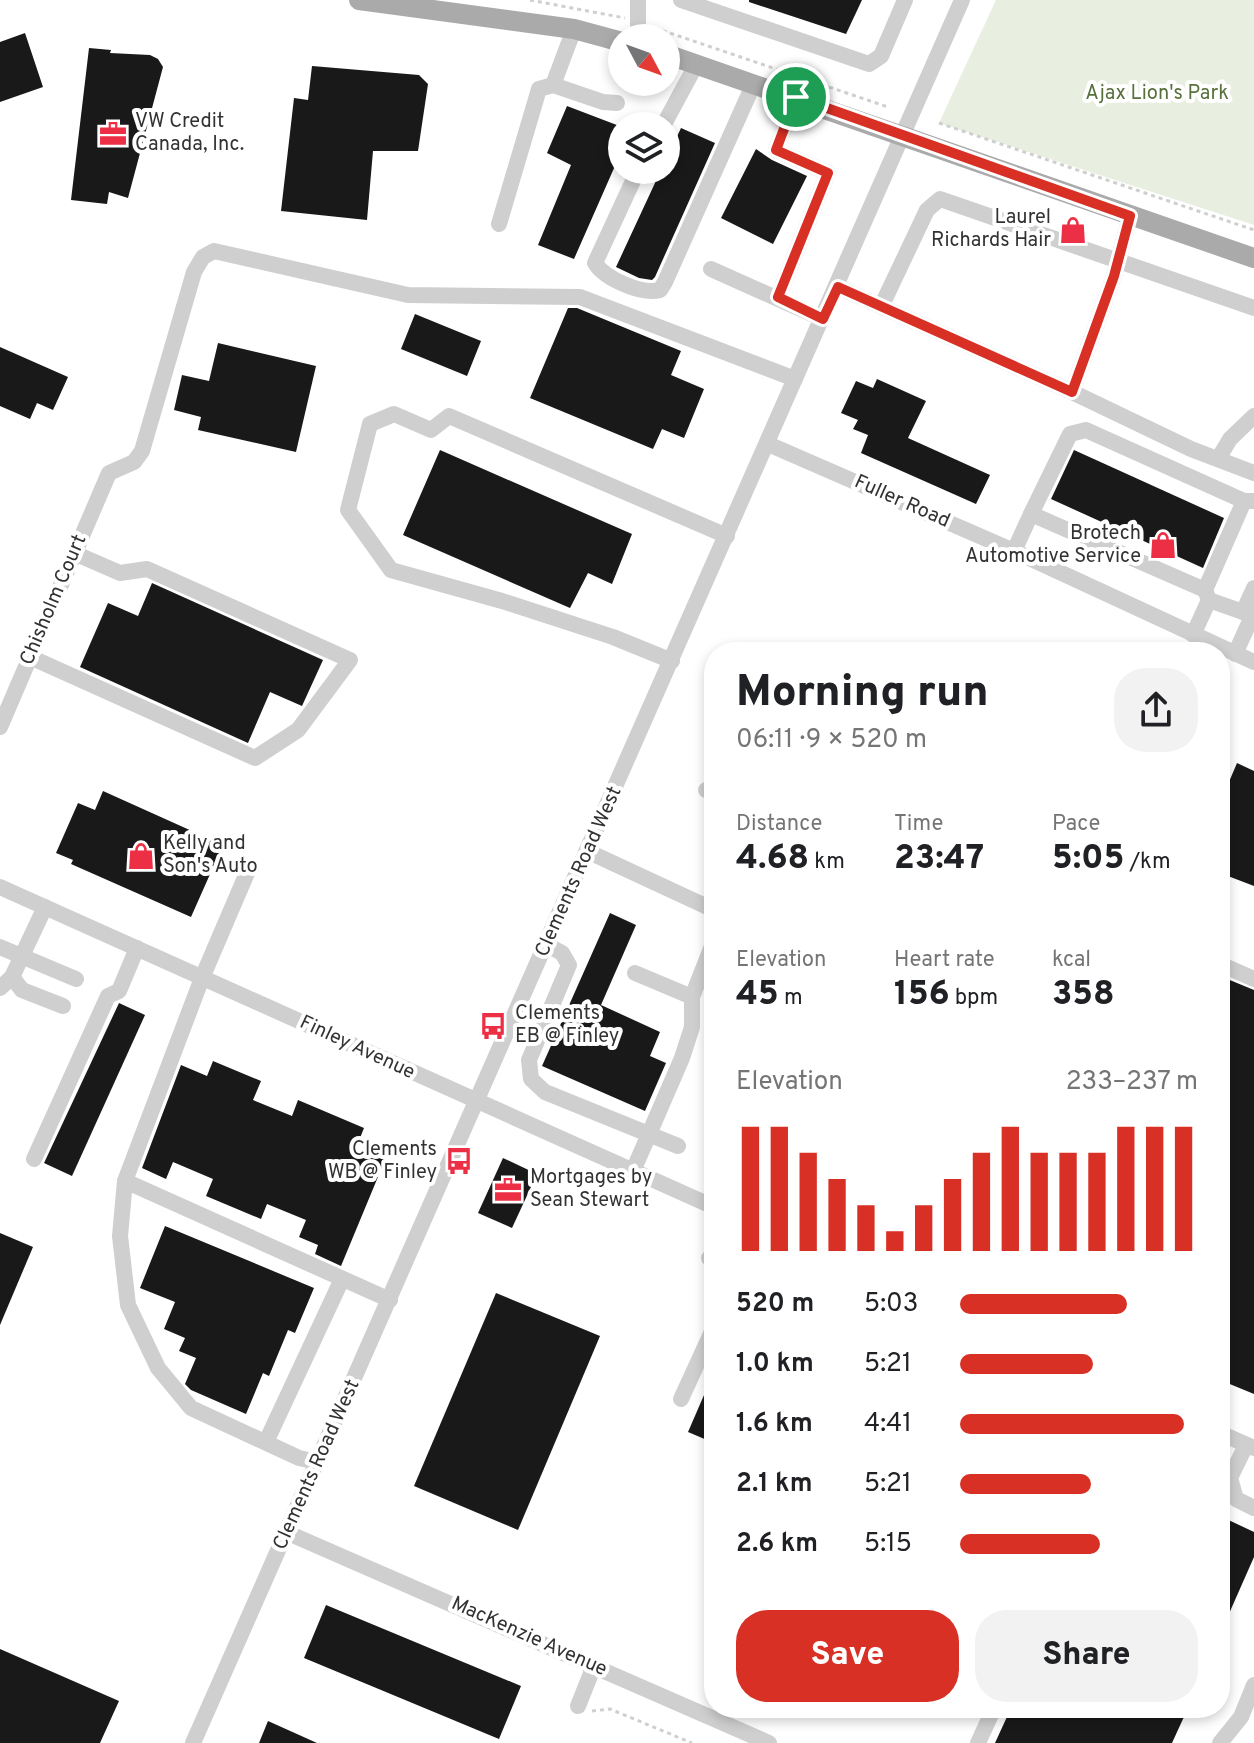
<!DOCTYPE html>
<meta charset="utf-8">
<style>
body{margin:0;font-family:Overpass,sans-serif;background:#f2f2f2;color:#202124;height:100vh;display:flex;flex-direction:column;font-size:30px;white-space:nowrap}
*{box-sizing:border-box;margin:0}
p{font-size:26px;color:#757577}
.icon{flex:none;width:44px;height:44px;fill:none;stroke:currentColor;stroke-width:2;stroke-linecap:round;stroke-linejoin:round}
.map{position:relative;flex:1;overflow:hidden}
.side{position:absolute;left:704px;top:642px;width:526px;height:1076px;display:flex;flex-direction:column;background:#fff;border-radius:32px;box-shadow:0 4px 12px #0003}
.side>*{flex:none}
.needle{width:52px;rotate:131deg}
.tools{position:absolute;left:608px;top:24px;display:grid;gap:16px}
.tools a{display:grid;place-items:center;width:72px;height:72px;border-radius:50%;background:#fff;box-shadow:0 4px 12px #0003;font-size:40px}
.pin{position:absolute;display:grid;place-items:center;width:68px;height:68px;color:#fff;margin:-34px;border:4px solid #fff;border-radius:50%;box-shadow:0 2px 8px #0007}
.round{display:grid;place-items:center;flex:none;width:84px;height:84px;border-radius:32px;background:#f2f2f2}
.head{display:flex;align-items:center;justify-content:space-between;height:136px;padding:0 32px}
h1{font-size:44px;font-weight:800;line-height:60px}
.figures{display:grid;grid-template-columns:repeat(3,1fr);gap:12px;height:136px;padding:8px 32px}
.figures div{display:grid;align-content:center}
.figures b{font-size:34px;font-weight:800}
.figures small{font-size:22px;font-weight:400}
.figures p{font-size:22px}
.chart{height:224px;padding:16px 32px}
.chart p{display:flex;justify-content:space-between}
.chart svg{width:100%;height:144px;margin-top:8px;stroke:#d93025;stroke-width:6}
.button{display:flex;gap:16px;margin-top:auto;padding:16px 32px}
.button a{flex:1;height:92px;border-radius:32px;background:#d93025;color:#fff;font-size:32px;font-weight:800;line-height:92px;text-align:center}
.button a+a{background:#f2f2f2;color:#202124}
ul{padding:0 32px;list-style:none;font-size:26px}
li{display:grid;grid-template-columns:128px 96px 1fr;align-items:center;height:60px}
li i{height:20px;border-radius:10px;background:#d93025}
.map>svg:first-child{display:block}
</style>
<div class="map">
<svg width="1254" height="1743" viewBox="0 0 1254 1743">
<rect width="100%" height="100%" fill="#fff"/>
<polygon fill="#e8efe0" points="996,0 1254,0 1254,225 939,123"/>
<g fill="#191919">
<polygon points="749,0 862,0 846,34 749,2"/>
<polygon points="25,33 43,87 0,102 0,42"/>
<polygon points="89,48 111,50 110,53 150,55 158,59 163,67 128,198 109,192 107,204 71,200"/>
<polygon points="312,66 419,75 428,84 418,151 373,151 367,220 281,211 294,98 308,100"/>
<polygon points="567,106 622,127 622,150 574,259 538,245 571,165 547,153"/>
<polygon points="681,128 715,143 655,277 652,280 639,278 616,267 661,170 666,170 666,160"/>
<polygon points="756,149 772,160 807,176 773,244 721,218"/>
<polygon points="568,308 577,308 681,351 671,375 704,389 684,438 662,429 653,449 530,398"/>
<polygon points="415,314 481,341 467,376 401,349"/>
<polygon points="218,343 316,366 296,452 198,430 201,417 174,410 182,375 209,381"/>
<polygon points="0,347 68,377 53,410 37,403 30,419 0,406"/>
<polygon points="877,379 926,401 908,438 990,475 976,504 861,453 868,435 853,429 858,420 841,413 856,381 873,388"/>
<polygon points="440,450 632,534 612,584 588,573 570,608 403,535"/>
<polygon points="1074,450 1224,518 1203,568 1051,499"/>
<polygon points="152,583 323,660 302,706 270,692 248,743 80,667 108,603 138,616"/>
<polygon points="1237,763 1254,771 1254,886 1220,873 1220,854 1224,845 1220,843 1220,803"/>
<polygon points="103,791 223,845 191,917 71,864 73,860 56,853 78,803 95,810"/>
<polygon points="610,913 636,925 601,1005 660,1032 650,1056 666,1063 645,1111 542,1066"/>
<polygon points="1220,976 1254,990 1254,1394 1220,1380 1220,1157 1224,1149 1220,1147"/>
<polygon points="119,1003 145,1015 72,1176 44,1163"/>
<polygon points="213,1061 261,1081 253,1100 292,1116 298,1100 364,1128 356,1148 385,1160 341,1266 315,1254 318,1245 299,1237 306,1220 267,1204 261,1219 206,1196 213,1179 173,1162 166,1179 142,1168 181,1065 207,1076"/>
<polygon points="503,1158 537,1174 512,1228 478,1213"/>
<polygon points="165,1226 314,1288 295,1333 288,1330 269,1376 263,1373 246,1414 191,1390 185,1384 196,1358 179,1351 185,1338 164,1329 175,1302 140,1288"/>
<polygon points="0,1233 33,1247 0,1325"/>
<polygon points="496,1293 600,1336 518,1530 414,1486"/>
<polygon points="714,1372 714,1443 688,1432"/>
<polygon points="1220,1516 1254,1532 1254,1557 1220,1634"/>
<polygon points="326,1605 521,1686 499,1739 304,1658"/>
<polygon points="0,1649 119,1701 100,1743 0,1743"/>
<polygon points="1011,1708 1188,1708 1172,1743 995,1743"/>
<polygon points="268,1721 317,1743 259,1743"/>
</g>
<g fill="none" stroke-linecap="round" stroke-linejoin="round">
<g stroke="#cfcfcf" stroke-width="3" stroke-dasharray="4 4" stroke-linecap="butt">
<polyline points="530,0 625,18"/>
<polyline points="655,28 888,107"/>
<polyline points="939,123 1254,230"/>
<polyline points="592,1711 610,1709 692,1743"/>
</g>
<g stroke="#cfcfcf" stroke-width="16">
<polyline points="638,0 638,38"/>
<polyline points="681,0 869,64 881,56 905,0"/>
<polyline points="553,85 603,102 617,103"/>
<polyline points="663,126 697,63"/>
<path d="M638,170L595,263C605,279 642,295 660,290L665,282L754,83"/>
<polyline points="1130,216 1114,276 1072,392 1191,449 1254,473"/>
<polyline points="499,224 539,89 553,85 574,29"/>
<polyline points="711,269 823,319"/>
<polyline points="838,287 1072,392"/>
<polyline points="778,297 828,173 776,150 796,97"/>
<polyline points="882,305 927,210 940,199 1254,308"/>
<polyline points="768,444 1014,551 1254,662"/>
<polyline points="1218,459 1230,439 1254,416"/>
<polyline points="1031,514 1070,434 1086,430 1244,501 1254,501"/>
<polyline points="1014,551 1031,514 1205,590 1209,600"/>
<polyline points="1205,590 1244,501"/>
<polyline points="1243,612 1254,588"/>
<polyline points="1193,635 1209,600 1243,612 1254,610"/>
<polyline points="1235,654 1254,612"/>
<polyline points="30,657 255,758 298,730 350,660 147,569 120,573 74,553"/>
<polyline points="672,661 613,637 502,601 391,570 348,510 370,424 394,414 431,430 449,416 727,536"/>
<polyline points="0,727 109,473 134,462 142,451 194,272 203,257 214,251 408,295 580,297 795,379"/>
<polyline points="706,790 714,793"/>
<polyline points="589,852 714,910"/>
<polyline points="247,873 202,978 125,1181 120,1236 128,1305 158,1368 191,1408 299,1458 317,1462"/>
<polyline points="0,887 714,1207"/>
<polyline points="547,945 562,953 569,965 529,1060 531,1079 545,1092 678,1146"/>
<polyline points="0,947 76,979"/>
<polyline points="1220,964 1254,979"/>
<polyline points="635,973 692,997"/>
<polyline points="12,977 22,990 63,1006"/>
<polyline points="0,988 12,977 45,907"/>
<polyline points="34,1159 108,996 119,991 137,948"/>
<polyline points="633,1171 682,1058 692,1027 692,997 714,941"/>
<polyline points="125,1181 390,1300"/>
<polyline points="709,1258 714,1260"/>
<polyline points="681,1399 714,1327"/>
<polyline points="1220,1433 1254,1448"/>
<polyline points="266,1442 342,1279"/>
<polyline points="1246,1445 1230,1478 1236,1499 1254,1508"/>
<polyline points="288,1533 769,1743"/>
<polyline points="578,1706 594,1666"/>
<polyline points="193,1743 962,0"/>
<polyline points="978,1743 994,1708"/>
<polyline points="1220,1743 1241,1717 1254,1685"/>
</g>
<g stroke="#aaa" stroke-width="20">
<polyline points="359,0 574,29 622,42"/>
<polyline points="666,54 1254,258"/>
</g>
</g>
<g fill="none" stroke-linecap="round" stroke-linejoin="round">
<g stroke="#fff" stroke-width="16">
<polygon id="route" points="796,97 1130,216 1114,276 1072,392 838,287 823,319 778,297 828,173 776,150"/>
</g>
<use href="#route" stroke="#d93025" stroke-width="10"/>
</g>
<defs>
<g id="office-bare" transform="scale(2.16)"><path d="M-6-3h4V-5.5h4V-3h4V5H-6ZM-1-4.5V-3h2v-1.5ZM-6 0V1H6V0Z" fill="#ed2f45" stroke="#fff" stroke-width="2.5" paint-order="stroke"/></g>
<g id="shop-bare" transform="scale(2.16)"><path d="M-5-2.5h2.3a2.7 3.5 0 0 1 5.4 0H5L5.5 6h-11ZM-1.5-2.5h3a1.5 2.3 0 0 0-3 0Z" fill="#ed2f45" stroke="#fff" stroke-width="2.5" paint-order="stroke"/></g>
<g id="bus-bare" transform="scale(2.16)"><path d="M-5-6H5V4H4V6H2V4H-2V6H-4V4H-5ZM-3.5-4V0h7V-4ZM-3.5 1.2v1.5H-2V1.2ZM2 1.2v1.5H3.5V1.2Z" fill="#ed2f45" stroke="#fff" stroke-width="2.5" paint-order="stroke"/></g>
</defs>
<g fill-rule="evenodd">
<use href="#office-bare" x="113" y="134"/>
<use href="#shop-bare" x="1073" y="230"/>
<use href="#shop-bare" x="1163" y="545"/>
<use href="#shop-bare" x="141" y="856"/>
<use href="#bus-bare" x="493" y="1026"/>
<use href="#bus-bare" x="459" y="1161"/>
<use href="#office-bare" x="508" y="1190"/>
</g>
<g text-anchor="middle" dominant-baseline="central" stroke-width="8" stroke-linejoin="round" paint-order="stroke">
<g font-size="20" fill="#57703c" stroke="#fff">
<text x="1157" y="94">Ajax Lion's Park</text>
</g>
<g font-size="20" fill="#323232" stroke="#fff" text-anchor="start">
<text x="135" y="122">VW Credit<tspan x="135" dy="23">Canada, Inc.</tspan></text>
<text x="1051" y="218" text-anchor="end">Laurel<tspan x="1051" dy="23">Richards Hair</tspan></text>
<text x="1141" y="534" text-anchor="end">Brotech<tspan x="1141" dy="23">Automotive Service</tspan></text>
<text x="163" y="844">Kelly and<tspan x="163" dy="23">Son's Auto</tspan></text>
<text x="515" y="1014">Clements<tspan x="515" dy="23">EB @ Finley</tspan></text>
<text x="437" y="1150" text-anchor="end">Clements<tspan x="437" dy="23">WB @ Finley</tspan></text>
<text x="530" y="1178">Mortgages by<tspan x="530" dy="23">Sean Stewart</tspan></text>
</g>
<g font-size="20" fill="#323232" stroke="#fff">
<text transform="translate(902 502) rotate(24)">Fuller Road</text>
<text transform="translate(54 600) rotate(-67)">Chisholm Court</text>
<text transform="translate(579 872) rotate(-66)">Clements Road West</text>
<text transform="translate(357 1048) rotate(25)">Finley Avenue</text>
<text transform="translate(317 1465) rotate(-66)">Clements Road West</text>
<text transform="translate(529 1637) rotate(24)">MacKenzie Avenue</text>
</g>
</g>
</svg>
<div class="tools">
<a><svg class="needle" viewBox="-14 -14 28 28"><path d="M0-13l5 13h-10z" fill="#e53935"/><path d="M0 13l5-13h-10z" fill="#757577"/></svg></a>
<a><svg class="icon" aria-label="layers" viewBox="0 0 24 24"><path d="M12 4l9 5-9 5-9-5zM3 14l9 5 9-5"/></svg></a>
</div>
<div class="pin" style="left:796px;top:97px;background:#1e9e55"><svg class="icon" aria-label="arrive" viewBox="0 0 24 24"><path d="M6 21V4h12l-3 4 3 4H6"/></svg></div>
<section class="side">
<div class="head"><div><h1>Morning run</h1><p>06:11 · 9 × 520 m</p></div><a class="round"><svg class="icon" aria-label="share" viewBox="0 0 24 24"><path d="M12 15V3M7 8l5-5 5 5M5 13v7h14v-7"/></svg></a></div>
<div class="figures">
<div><p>Distance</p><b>4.68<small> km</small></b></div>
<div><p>Time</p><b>23:47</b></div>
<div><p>Pace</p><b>5:05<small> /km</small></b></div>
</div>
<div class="figures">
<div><p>Elevation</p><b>45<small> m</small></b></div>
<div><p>Heart rate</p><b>156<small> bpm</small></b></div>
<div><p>kcal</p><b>358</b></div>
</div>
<div class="chart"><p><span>Elevation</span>233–237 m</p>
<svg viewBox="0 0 160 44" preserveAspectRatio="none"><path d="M5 44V6M15 44V6M25 44V14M35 44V22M45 44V30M55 44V38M65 44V30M75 44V22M85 44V14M95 44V6M105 44V14M115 44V14M125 44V14M135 44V6M145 44V6M155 44V6"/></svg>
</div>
<ul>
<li><b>520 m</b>5:03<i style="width:70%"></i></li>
<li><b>1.0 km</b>5:21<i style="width:56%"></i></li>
<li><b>1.6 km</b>4:41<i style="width:94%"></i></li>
<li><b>2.1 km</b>5:21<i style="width:55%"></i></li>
<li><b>2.6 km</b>5:15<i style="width:59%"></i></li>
</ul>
<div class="button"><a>Save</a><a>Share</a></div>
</section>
</div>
